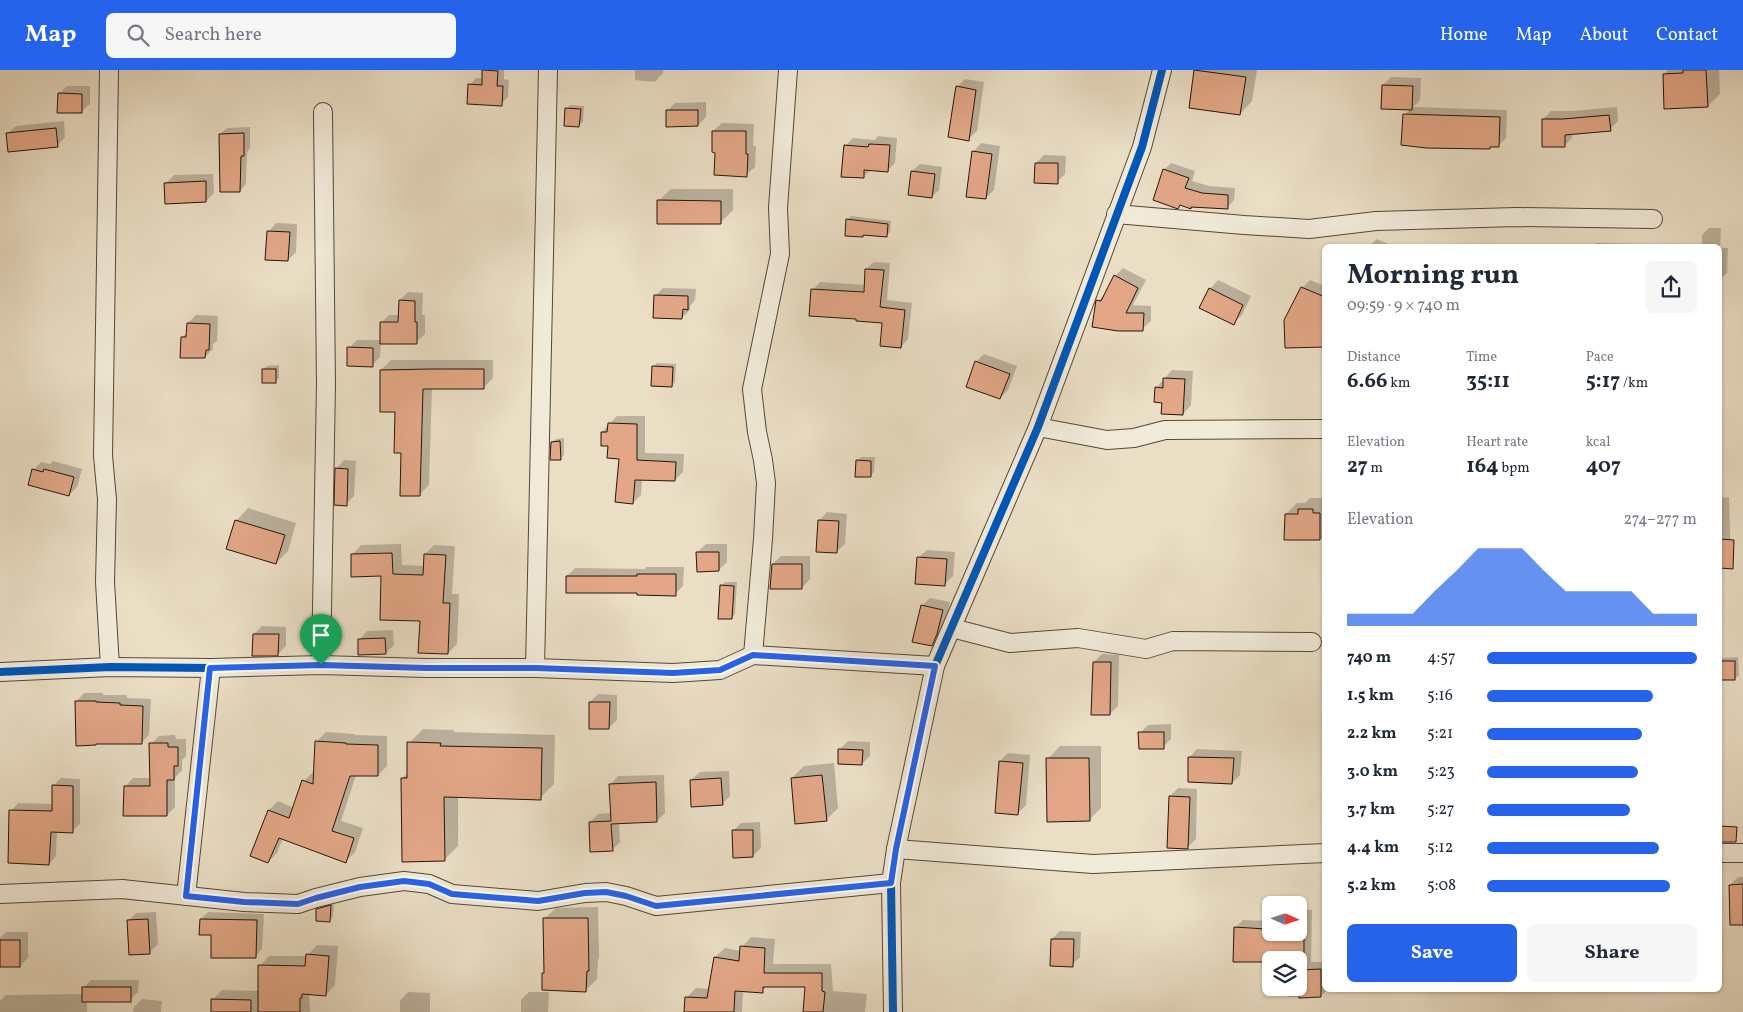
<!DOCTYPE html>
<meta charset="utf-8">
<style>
body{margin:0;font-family:Vollkorn,serif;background:#f6f6f7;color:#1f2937;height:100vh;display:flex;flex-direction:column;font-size:19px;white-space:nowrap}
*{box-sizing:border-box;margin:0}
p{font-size:16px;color:#747a83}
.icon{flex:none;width:28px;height:28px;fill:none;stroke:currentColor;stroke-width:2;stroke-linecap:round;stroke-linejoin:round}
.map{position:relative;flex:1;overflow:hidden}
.details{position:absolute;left:1322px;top:174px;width:400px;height:748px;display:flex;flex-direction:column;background:#fff;border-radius:8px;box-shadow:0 1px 4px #0004}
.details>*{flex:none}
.needle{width:32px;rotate:93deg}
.fabs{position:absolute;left:1262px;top:826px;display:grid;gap:10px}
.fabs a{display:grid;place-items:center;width:45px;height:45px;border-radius:8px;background:#fff;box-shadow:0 1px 4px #0004;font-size:25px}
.pin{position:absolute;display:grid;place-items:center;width:42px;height:42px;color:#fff;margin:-51px -21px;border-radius:50% 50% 50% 0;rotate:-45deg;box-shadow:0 0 5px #0007}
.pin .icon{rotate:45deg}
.round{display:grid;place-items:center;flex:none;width:52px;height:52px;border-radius:8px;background:#f6f6f7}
.overview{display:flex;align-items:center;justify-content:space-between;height:85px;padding:0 25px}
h1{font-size:28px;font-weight:700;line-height:38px}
.metrics{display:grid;grid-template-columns:repeat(3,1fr);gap:8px;height:85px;padding:5px 25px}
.metrics div{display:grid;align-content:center}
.metrics b{font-size:21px;font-weight:700}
.metrics small{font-size:14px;font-weight:400}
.metrics p{font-size:14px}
.chart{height:140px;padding:10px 25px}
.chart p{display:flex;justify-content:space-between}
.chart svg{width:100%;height:90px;margin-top:5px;fill:#2563eb;opacity:.7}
.cta{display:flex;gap:10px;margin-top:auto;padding:10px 25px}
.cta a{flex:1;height:58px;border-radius:8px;background:#2563eb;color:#fff;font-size:20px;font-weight:700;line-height:58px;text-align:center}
.cta a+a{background:#f6f6f7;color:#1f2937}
ul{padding:0 25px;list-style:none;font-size:16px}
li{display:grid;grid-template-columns:80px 60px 1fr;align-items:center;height:38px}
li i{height:12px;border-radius:6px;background:#2563eb}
header{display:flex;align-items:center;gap:30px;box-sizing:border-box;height:70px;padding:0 25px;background:#2563eb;color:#fff}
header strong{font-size:24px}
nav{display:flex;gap:28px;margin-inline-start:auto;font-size:18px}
.search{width:350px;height:45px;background:#f6f6f7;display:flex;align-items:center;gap:12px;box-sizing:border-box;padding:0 18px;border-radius:8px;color:#747a83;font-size:19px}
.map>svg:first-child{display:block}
</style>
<header>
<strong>Map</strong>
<div class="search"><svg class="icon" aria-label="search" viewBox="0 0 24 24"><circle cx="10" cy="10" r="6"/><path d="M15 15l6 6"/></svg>Search here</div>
<nav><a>Home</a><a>Map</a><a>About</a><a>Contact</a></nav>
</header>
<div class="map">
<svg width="1743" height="942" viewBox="0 0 1743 942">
<rect width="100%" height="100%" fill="#eadec5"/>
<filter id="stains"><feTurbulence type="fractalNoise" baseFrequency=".004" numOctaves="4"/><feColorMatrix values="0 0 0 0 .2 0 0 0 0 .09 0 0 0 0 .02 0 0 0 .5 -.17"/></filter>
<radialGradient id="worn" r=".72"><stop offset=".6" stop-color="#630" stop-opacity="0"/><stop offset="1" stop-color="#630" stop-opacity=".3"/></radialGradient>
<g fill="#0003">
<polygon points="482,0 504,0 504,9 509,10 508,27 501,34 470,15 476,8 482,8"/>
<polygon points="635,0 663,0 663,3 655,12 635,10"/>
<polygon points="1196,0 1257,0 1252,31 1240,44"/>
<polygon points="1668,0 1719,0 1720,24 1708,36 1664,4"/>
<polygon points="1391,7 1421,8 1420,30 1413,37 1507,40 1506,68 1498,76 1492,76 1489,78 1405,45 1411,38 1383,15"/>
<polygon points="965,9 984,12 977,61 968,69 957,17"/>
<polygon points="67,16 90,16 90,34 81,42 59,24"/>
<polygon points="706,32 706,47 698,55 667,41 675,33"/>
<polygon points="570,35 584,36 583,52 579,55 567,39"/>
<polygon points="1617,37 1618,51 1610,59 1572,63 1572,68 1564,76 1543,49 1551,41 1572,41"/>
<polygon points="64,51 65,67 57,76 7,64 16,56"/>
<polygon points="722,53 754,54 753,76 756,76 755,97 746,105 717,81 713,61"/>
<polygon points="250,57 250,78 247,82 246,114 240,121 220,64 227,58"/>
<polygon points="878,66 897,68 895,93 887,101 871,100 863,107 845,76 853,68 875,70"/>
<polygon points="981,73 1000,76 994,120 986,128 973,82"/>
<polygon points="1044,85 1066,86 1065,104 1057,112 1036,93"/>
<polygon points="1171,93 1195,101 1192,111 1209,116 1235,118 1234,130 1227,138 1192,136 1164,100"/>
<polygon points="920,94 942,97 939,120 931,127 912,101"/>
<polygon points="213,104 214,123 206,131 166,113 174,105"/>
<polygon points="671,119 733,119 733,140 720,153 658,131"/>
<polygon points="851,146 891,151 890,162 886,166 847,150"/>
<polygon points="276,153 297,154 296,182 288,190 268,162"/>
<polygon points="1709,158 1721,158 1720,178 1728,178 1727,203 1720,209 1720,176 1702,176 1702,165"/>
<polygon points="1377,169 1393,176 1369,176"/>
<polygon points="1596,173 1649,174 1649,176 1593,176"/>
<polygon points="874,192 890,193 887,230 912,233 908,269 901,277 883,252 858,248 813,220 820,212 865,215 866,199"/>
<polygon points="1123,198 1146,210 1133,235 1151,236 1151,251 1142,259 1098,231 1106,223 1115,206"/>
<polygon points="1218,210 1251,226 1242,245 1233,253 1201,238 1210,219"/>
<polygon points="1310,210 1325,216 1325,275 1302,218"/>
<polygon points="663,218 696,219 695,230 690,236 690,240 682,248 655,226"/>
<polygon points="408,222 423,223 422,245 425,245 425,264 416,272 381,272 380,287 372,295 349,278 357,270 381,270 381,253 389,245 399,245 400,230"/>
<polygon points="196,245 218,246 217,271 213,274 213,279 205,287 182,267 188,262 188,253"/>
<polygon points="984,284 1017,296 1008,320 1000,328 976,292"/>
<polygon points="391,290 493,290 493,308 483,318 432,318 429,415 420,424 402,382 396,341 381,300"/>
<polygon points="657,293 676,294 675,312 672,316 653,297"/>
<polygon points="279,295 279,308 275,312 263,299 267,296"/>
<polygon points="1172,300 1193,301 1191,335 1183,344 1163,331 1156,318"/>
<polygon points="617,346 645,346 645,383 684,384 683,402 675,410 642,409 641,425 633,433 620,387 602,362"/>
<polygon points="564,368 564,385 560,389 552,372 556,369"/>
<polygon points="861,387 875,387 874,402 870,406 857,391"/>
<polygon points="344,390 356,391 354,426 346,434 336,399"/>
<polygon points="53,391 82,399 77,417 69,425 33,400 41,392 50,394"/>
<polygon points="1729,427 1731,489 1720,497 1720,428"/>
<polygon points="1310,428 1325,428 1325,468 1320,469 1286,444 1297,433 1305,433"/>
<polygon points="248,438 296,453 288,481 276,493 236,451"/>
<polygon points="827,442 847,444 845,474 836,482 819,451"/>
<polygon points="401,474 402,495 424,496 425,484 434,475 455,476 452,524 459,524 457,574 448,583 382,505 352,485 361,475"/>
<polygon points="706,474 727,474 727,492 719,500 698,482"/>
<polygon points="927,480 955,482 953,506 945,514 918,488"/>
<polygon points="781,486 810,486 810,509 802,518 773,494"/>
<polygon points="646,497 684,497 683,516 675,524 638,522 567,506 575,498 645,499"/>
<polygon points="725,512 737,512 735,544 732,548 721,516"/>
<polygon points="930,528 950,532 945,554 940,566 932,575 922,536"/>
<polygon points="262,556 286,557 286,576 278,584 254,564"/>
<polygon points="393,560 394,575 386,583 359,570 367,561"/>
<polygon points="1102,584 1119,585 1118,636 1110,644 1094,592"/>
<polygon points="1738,587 1739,605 1735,609 1720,609 1720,591 1723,588"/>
<polygon points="84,623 103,623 103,625 127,625 127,628 151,629 149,665 141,673 97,672 76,632"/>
<polygon points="598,624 617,625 617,650 609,658 590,632"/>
<polygon points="1171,654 1171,669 1163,677 1140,663 1148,655"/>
<polygon points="423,659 454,660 454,662 555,665 554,714 540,728 458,726 458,776 444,790 402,708 408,703 409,673"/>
<polygon points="326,662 355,664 355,665 387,666 387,696 378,705 356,705 341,751 363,758 355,782 346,791 283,768 277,783 268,792 251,785 269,740 278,731 294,738 304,711 313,702 315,702 316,672"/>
<polygon points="175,665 176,669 186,669 186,686 182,690 182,700 175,708 175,737 167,745 125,717 133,708 151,708 151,674 159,666"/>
<polygon points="848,671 870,672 870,686 862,694 840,679"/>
<polygon points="1060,676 1101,676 1101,738 1089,750 1048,689"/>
<polygon points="1197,679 1242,681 1240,705 1232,713 1189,688"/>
<polygon points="1008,683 1030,685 1026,735 1018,743 1000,691"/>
<polygon points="834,693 838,738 826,750 792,708 804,696"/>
<polygon points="729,701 730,726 722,734 691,710 700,702"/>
<polygon points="664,705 665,743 657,751 619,752 620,772 612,780 590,752 598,744 611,743 610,715 618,706"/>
<polygon points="61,708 80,709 80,754 72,761 57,761 56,786 49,794 11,741 18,733 53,734 53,716"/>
<polygon points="1178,718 1197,719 1196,769 1188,777 1170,726"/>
<polygon points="760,752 761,778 753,786 733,761 741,753"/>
<polygon points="1738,807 1743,807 1743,854 1730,815"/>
<polygon points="334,832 333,847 329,851 318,840 321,836"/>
<polygon points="598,837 599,888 598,890 597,909 585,921 545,902 544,849 556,838"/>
<polygon points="1299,839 1312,840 1311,892 1325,892 1325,919 1328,919 1321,926 1288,927 1288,918 1299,918 1299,890 1234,890 1235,858 1243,850 1271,851 1271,862 1299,862"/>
<polygon points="156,842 158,874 150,882 128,851 136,843"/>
<polygon points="208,842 264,844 262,879 255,887 212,864 201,849"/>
<polygon points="1060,861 1081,862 1080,887 1072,895 1052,869"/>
<polygon points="6,862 28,862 28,888 20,896 0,896 0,868"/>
<polygon points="751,867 775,869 773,894 831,894 833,921 867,924 865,942 804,942 806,916 767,916 762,921 743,920 742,942 686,942 686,928 696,918 710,919 715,887 725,878 741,881 742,877"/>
<polygon points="317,875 338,876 335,915 326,925 309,924 310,942 212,942 213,929 222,920 259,921 260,896 269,886 307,886"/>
<polygon points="91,910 139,910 138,922 130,930 87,930 87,942 0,942 0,931 6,925 83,924 83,918"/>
<polygon points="408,922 430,923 430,942 400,942 400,931"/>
<polygon points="529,922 549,922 548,942 521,942 521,930"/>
<polygon points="142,929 162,931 161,942 133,942 134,937"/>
</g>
<g fill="#e3a787" stroke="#231506">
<polygon points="482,0 498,1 497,16 503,16 502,36 467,34 468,14 482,15"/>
<polygon points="1194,0 1246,7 1240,45 1189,38"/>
<polygon points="1683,0 1706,0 1708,37 1664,39 1663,4 1683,3"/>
<polygon points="1382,15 1413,16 1412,40 1381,39"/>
<polygon points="956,16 976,20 969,71 948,67"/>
<polygon points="58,23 82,24 82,43 57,43"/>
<polygon points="565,38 581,39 579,57 564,56"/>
<polygon points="666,40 698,40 698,56 666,57"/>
<polygon points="1403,44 1500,47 1499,77 1490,77 1490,79 1426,78 1401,75"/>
<polygon points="1609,45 1611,61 1565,65 1565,77 1542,77 1542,49 1563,49"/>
<polygon points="56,58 58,77 8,82 6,63"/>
<polygon points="712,61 746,61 746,84 748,84 747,107 714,105 715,83 712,82"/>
<polygon points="244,63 244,86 241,86 240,122 220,122 219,64"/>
<polygon points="869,74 890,75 888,102 864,100 864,108 841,107 844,75 868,77"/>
<polygon points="972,81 992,84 986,129 966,127"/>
<polygon points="1035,93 1058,93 1058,114 1034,113"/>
<polygon points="1163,99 1189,108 1185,118 1202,123 1228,125 1228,139 1191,137 1191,139 1180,135 1178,139 1153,130"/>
<polygon points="911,101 935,104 932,128 908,125"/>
<polygon points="206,111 206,132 165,134 164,113"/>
<polygon points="657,130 721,131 721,154 657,154"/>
<polygon points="846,149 888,154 887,167 863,165 863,167 845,166"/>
<polygon points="267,161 290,162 288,191 265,190"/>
<polygon points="865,199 884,200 880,237 905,240 901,278 880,276 882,253 856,251 856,249 809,246 811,219 864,222"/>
<polygon points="1114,205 1138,218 1126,243 1144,243 1143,261 1118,261 1092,257 1096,230 1101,231"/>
<polygon points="1301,217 1325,227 1325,277 1285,278 1284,250"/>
<polygon points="1209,218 1243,235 1234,255 1199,238"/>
<polygon points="654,225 688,226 688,240 683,239 682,249 653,248"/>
<polygon points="399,230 415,231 415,252 417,252 417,274 380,274 380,252 398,252"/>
<polygon points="187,253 210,254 209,280 206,280 205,288 180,288 181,267 186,267"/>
<polygon points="347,277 373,278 373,297 347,296"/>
<polygon points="975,291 1010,304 1000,329 966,317"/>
<polygon points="652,296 673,297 672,317 651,316"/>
<rect x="262" y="299" width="14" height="14"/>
<polygon points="431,299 484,299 484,319 423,319 420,426 400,426 401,383 394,383 395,342 380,342 380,300"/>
<polygon points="1163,308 1185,309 1183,345 1161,344 1162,333 1154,332 1155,317 1163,318"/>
<polygon points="608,353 637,354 637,390 676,392 675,411 635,410 633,434 615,432 619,389 607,388 608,376 601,376 601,362 607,362"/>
<polygon points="560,371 561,390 550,390 551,372"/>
<polygon points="856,390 871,391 871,407 855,407"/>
<polygon points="335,398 348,399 347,436 334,435"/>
<polygon points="32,399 43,402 44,399 74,407 69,426 28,415"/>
<polygon points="1298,439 1313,439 1313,443 1320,443 1320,470 1284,470 1285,444 1298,444"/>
<polygon points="235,450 285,465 276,494 226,479"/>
<polygon points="818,450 839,451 837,483 816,482"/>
<polygon points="1720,469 1734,470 1733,499 1720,498"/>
<polygon points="696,482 719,482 719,501 697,502"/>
<polygon points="392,483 393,504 423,505 424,484 446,485 443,533 450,533 448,584 418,583 420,551 380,550 381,506 351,507 351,484"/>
<polygon points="917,487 947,489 945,516 915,514"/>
<polygon points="772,494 802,494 802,519 770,519"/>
<polygon points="637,504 676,504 676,526 637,525 637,523 566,523 566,506 637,506"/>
<polygon points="720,515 734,516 732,549 718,549"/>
<polygon points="921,535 943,540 937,564 932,576 912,572"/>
<polygon points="253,564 279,564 278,586 252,586"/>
<polygon points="385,568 386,584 358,585 358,569"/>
<rect x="1720" y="591" width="15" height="19"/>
<polygon points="1093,592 1111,592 1110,645 1091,645"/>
<polygon points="75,631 96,631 96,632 120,633 120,635 143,636 142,674 96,674 96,675 76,676"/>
<polygon points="589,632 610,632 609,659 589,659"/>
<polygon points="1138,662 1164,662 1164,679 1139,679"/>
<polygon points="315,671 346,673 346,674 378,675 378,706 350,706 332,761 354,768 346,793 279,768 268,793 250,786 268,740 289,748 302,710 313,714"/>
<polygon points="407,672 441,673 440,676 542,678 541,730 444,727 445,791 402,792 401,708 407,708"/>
<polygon points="149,673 168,673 168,677 178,677 178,696 174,696 174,710 167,710 167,746 123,746 124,716 150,716"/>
<polygon points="838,679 863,680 862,695 838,694"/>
<polygon points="1188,687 1234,688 1232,714 1188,712"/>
<polygon points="1046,688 1089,688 1090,751 1047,752"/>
<polygon points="999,691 1023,693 1018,745 995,743"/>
<polygon points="822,705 827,751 795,754 791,708"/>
<polygon points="721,708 723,735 691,737 690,710"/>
<polygon points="656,712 657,752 611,754 613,781 590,782 589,752 611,751 609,714"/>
<polygon points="52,715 73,716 73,763 51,762 49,795 8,793 9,740 52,741"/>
<polygon points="1169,726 1190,727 1188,779 1167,778"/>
<polygon points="1720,756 1737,757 1736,772 1720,772"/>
<polygon points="732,760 753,760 753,787 733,788"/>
<polygon points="1743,814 1743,855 1730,855 1729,815"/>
<polygon points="331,835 330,852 316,851 316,839"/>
<polygon points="543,848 588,848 589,901 587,901 586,922 542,920 542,903 544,903"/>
<polygon points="148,849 150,884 129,885 127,850"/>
<polygon points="200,849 257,850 256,888 211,888 211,865 199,865"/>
<polygon points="1234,857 1266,859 1266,862 1304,862 1304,890 1265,890 1264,892 1233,892"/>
<polygon points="1051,869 1074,869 1073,897 1050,896"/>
<rect x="0" y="870" width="20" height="27"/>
<polygon points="740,876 765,878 764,903 822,903 822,921 825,922 823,942 803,942 805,917 763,917 763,923 735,921 734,942 684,942 685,927 707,928 714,887 739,891"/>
<polygon points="306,884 329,886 326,926 302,924 302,928 300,928 300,942 258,942 258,895 305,896"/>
<polygon points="1321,899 1321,927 1299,928 1299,900"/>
<rect x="82" y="917" width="49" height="15"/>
<polygon points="211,929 251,930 251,942 211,942"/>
</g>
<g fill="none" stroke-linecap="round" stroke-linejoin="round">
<g stroke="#554736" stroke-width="20">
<g id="minor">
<polyline points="109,0 103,386 107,429 105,512 110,597"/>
<polyline points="1116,144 1244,155 1309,159 1376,151 1516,147 1653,149"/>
<polyline points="1038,357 1107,370 1134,368 1165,360 1325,359"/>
<polyline points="952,558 1010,573 1078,568 1146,579 1173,571 1312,572"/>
<polyline points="753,585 763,469 766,413 763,390 757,362 752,319 780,184 778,138 788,0"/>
<polyline points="321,595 326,314 323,42"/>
<polyline points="535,598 548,0"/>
<polyline points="0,602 110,597 211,598 321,595 426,598 535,598 673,603 720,600 753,585 935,596"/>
<polyline points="896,779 1093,794 1325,783"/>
<polyline points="1720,783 1743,783"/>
<polyline points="0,824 122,819 244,832 298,834 316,828 360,817 404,811 429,814 452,824 538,831 585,823 606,822 626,826 656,836 891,813"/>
<polyline points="186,826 211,598"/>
<polyline points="893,942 891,813 896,779 935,596 1038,357 1142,77 1162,0"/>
</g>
</g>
<use href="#minor" stroke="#f1ead9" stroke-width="18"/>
<g stroke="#f1ead9" stroke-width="11">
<g id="cycleway">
<polyline points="0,602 110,597 211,598 321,595 426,598 535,598 673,603 720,600 753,585 935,596"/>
<polyline points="893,942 891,813 896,779 935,596 1038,357 1142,77 1162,0"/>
</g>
</g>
<use href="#cycleway" stroke="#0057b8" stroke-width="8"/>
</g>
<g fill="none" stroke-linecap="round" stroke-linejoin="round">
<g stroke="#fff" stroke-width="10">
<polygon id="route" points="753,585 935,596 896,779 891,813 656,836 626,826 606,822 585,823 538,831 452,824 429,814 404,811 360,817 316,828 298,834 244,832 186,826 210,598 321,595 426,598 536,598 673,603 720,600"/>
</g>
<use href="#route" stroke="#2563eb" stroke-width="6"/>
</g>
<rect width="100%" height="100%" filter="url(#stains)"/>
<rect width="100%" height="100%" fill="url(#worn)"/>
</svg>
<div class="fabs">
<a><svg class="needle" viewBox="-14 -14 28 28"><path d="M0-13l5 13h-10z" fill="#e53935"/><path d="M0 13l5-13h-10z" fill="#747a83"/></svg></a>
<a><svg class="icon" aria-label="layers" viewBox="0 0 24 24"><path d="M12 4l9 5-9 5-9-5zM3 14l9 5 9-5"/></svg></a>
</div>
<div class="pin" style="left:321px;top:595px;background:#1e9e55"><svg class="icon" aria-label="arrive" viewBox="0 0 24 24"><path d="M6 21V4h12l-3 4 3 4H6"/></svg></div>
<section class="details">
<div class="overview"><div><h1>Morning run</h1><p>09:59 · 9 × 740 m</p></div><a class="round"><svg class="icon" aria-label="share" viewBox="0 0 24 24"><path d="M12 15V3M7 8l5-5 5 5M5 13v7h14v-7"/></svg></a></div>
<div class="metrics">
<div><p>Distance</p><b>6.66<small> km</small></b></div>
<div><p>Time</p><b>35:11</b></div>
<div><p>Pace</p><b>5:17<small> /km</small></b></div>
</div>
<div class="metrics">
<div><p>Elevation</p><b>27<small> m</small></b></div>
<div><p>Heart rate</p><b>164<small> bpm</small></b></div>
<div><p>kcal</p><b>407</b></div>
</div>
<div class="chart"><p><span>Elevation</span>274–277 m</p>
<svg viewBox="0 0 160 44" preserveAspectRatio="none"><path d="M0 44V38L10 38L20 38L30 38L40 27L50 17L60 6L70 6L80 6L90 17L100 27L110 27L120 27L130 27L140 38L150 38L160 38V44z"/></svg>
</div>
<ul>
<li><b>740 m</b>4:57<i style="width:100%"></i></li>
<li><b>1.5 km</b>5:16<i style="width:79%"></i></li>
<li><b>2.2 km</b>5:21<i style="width:74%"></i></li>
<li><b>3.0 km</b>5:23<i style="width:72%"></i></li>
<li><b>3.7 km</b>5:27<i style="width:68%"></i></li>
<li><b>4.4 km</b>5:12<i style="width:82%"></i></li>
<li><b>5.2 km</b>5:08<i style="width:87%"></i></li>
</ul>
<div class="cta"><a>Save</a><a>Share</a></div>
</section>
</div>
